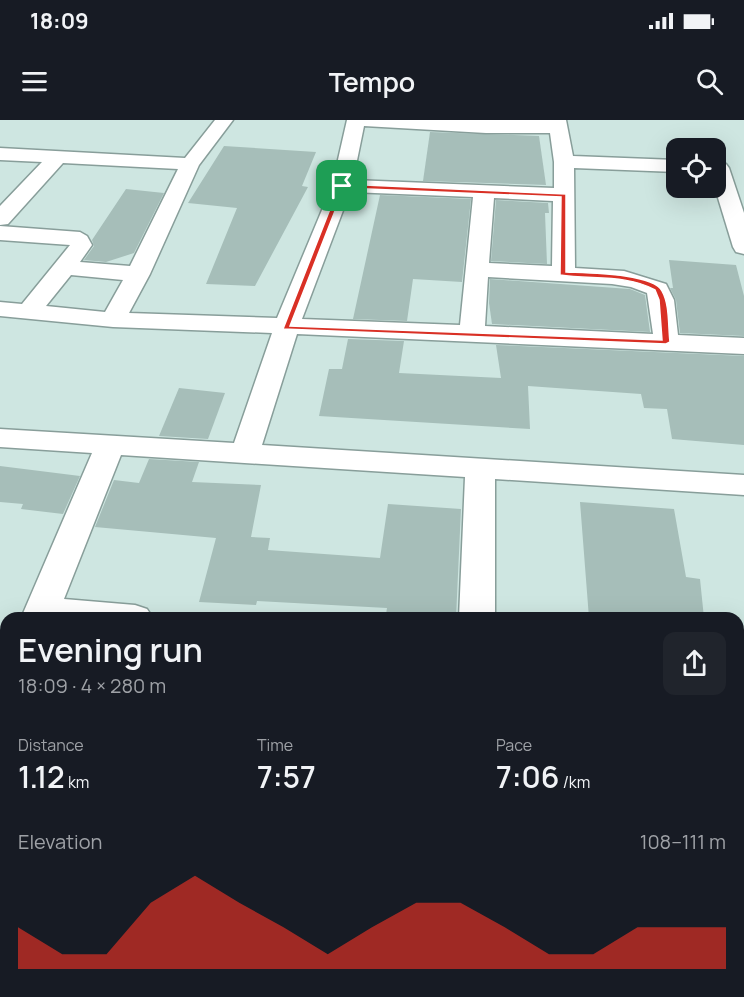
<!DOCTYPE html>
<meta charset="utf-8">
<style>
body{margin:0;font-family:Manrope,sans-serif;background:#20242c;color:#f1f3f6;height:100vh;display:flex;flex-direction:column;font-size:22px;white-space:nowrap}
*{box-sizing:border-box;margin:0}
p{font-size:20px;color:#9ea1a6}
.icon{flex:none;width:33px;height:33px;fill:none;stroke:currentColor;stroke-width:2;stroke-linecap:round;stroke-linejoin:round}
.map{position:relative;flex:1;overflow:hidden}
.sheet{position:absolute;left:0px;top:492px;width:744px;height:386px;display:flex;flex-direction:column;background:#171b24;border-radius:18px 18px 0 0;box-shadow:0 6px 24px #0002}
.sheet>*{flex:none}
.controls{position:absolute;left:666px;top:18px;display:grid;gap:12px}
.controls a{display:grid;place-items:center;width:60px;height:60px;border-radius:12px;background:#171b24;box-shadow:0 6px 24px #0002;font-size:30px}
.pin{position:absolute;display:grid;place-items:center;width:51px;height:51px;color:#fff;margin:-26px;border-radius:12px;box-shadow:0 3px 9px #0006}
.round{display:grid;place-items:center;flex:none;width:63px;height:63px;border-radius:12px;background:#20242c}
.head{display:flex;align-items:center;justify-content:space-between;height:102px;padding:0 18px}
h1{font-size:33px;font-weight:600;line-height:45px}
.figures{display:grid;grid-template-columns:repeat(3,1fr);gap:9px;height:102px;padding:6px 18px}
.figures div{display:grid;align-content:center}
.figures b{font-size:30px;font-weight:600}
.figures small{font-size:16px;font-weight:400}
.figures p{font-size:16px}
.chart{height:168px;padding:12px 18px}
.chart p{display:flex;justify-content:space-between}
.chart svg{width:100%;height:108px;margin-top:6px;fill:#d93025;opacity:.7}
.status{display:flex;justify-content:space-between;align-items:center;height:42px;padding:0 30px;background:#171b24;direction:ltr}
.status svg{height:16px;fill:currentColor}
header{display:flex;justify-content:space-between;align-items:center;height:78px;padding:0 18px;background:#171b24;font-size:27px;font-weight:600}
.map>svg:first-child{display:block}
</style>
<div class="status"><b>18:09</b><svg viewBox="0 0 49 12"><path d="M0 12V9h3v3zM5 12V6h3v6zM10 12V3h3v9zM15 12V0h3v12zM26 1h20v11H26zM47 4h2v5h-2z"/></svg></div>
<header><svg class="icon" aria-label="menu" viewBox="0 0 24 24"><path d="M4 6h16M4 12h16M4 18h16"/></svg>Tempo<svg class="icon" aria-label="search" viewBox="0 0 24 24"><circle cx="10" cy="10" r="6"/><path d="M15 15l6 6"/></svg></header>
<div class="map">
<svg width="744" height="877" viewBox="0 0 744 877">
<rect width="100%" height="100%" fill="#cee6e1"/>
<g fill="#a6beb9">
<polygon points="430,12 539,16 546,65 423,61"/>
<polygon points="224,26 316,32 302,66 308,67 255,166 206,164 237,88 188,83"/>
<polygon points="126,69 164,73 134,133 106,142 84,140 94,126 92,120"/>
<polygon points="380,75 471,79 462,162 413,159 407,201 353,199"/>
<polygon points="496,80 548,83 549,93 545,93 547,144 491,141"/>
<polygon points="669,140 736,145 744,176 744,216 680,213 676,180 670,168 673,168"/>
<polygon points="490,159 630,169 645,175 650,212 492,204 489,183"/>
<polygon points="348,219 404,221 399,253 501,258 496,225 744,236 744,325 672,319 667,289 644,288 641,274 528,266 530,309 319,296 329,249 342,249"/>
<polygon points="179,268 225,273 208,319 159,316"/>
<polygon points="149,339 199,342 192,362 261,365 251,417 270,418 268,430 380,438 388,384 461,389 456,498 386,494 387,488 257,481 256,485 199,482 216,418 95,407 114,360 139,363"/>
<polygon points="0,346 80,356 63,394 21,389 23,384 0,382"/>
<polygon points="580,382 674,389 686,457 700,459 704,498 589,498"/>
</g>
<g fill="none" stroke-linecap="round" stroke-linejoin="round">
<g stroke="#889e9a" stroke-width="3">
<g id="street">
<path d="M215,0H233L199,45L150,154L129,193L277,198L332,66L347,0H566L573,36L676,40V52L574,48L575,148L624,151L666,164L674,180L678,215L744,218V234L297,214L262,325L744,355V375L495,359V498H459L465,357L121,335L64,479L135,485L147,489L153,498H21L92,333L0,327V309L234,323L272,213L113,207L0,196V182L22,184L70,125L0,120V106L80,112L87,116L92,125L80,142L130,146L178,49L63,43L8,104L0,105V86L42,42L0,40V28L185,38ZM364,6L486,13H550L554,42V68L353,60ZM350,72L473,77L460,205L302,199ZM494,78L553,81L552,146L489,143ZM71,155L123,160L105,192L46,186ZM488,157L612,164L631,167L647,173L653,214L485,206Z"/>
<polygon points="719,42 726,44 729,48 744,93 744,134 736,132 733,127 715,68 716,43"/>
<polygon points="6,539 6,577 0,579 0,541"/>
<rect x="0" y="660" width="6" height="36"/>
<rect x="429" y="872" width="48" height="5"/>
</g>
</g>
<use href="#street" fill="#fff" fill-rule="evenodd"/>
</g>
<path fill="#d93025" stroke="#fff" stroke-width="1.5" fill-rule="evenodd" d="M342,64L566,74V152C585,153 653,153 662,171C670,185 668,206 670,222L666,224L283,209L339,66ZM344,68L561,77L560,155C591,160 627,154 655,170L659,180L662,220L290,206Z"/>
</svg>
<div class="controls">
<a><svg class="icon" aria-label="locate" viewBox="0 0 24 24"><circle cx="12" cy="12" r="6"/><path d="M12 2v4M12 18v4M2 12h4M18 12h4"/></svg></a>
</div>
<div class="pin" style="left:342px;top:66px;background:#1e9e55"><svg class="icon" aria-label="arrive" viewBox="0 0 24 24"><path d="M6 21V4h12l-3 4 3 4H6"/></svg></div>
<section class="sheet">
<div class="head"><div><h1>Evening run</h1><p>18:09 · 4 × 280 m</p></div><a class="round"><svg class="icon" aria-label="share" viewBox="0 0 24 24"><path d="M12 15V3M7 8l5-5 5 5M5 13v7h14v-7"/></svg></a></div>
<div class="figures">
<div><p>Distance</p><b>1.12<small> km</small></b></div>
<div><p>Time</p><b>7:57</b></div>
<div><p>Pace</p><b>7:06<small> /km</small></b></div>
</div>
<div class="chart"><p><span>Elevation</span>108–111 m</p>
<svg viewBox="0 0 160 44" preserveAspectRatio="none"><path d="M0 44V27L10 38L20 38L30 17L40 6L50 17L60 27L70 38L80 27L90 17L100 17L110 27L120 38L130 38L140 27L150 27L160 27V44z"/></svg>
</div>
</section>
</div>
